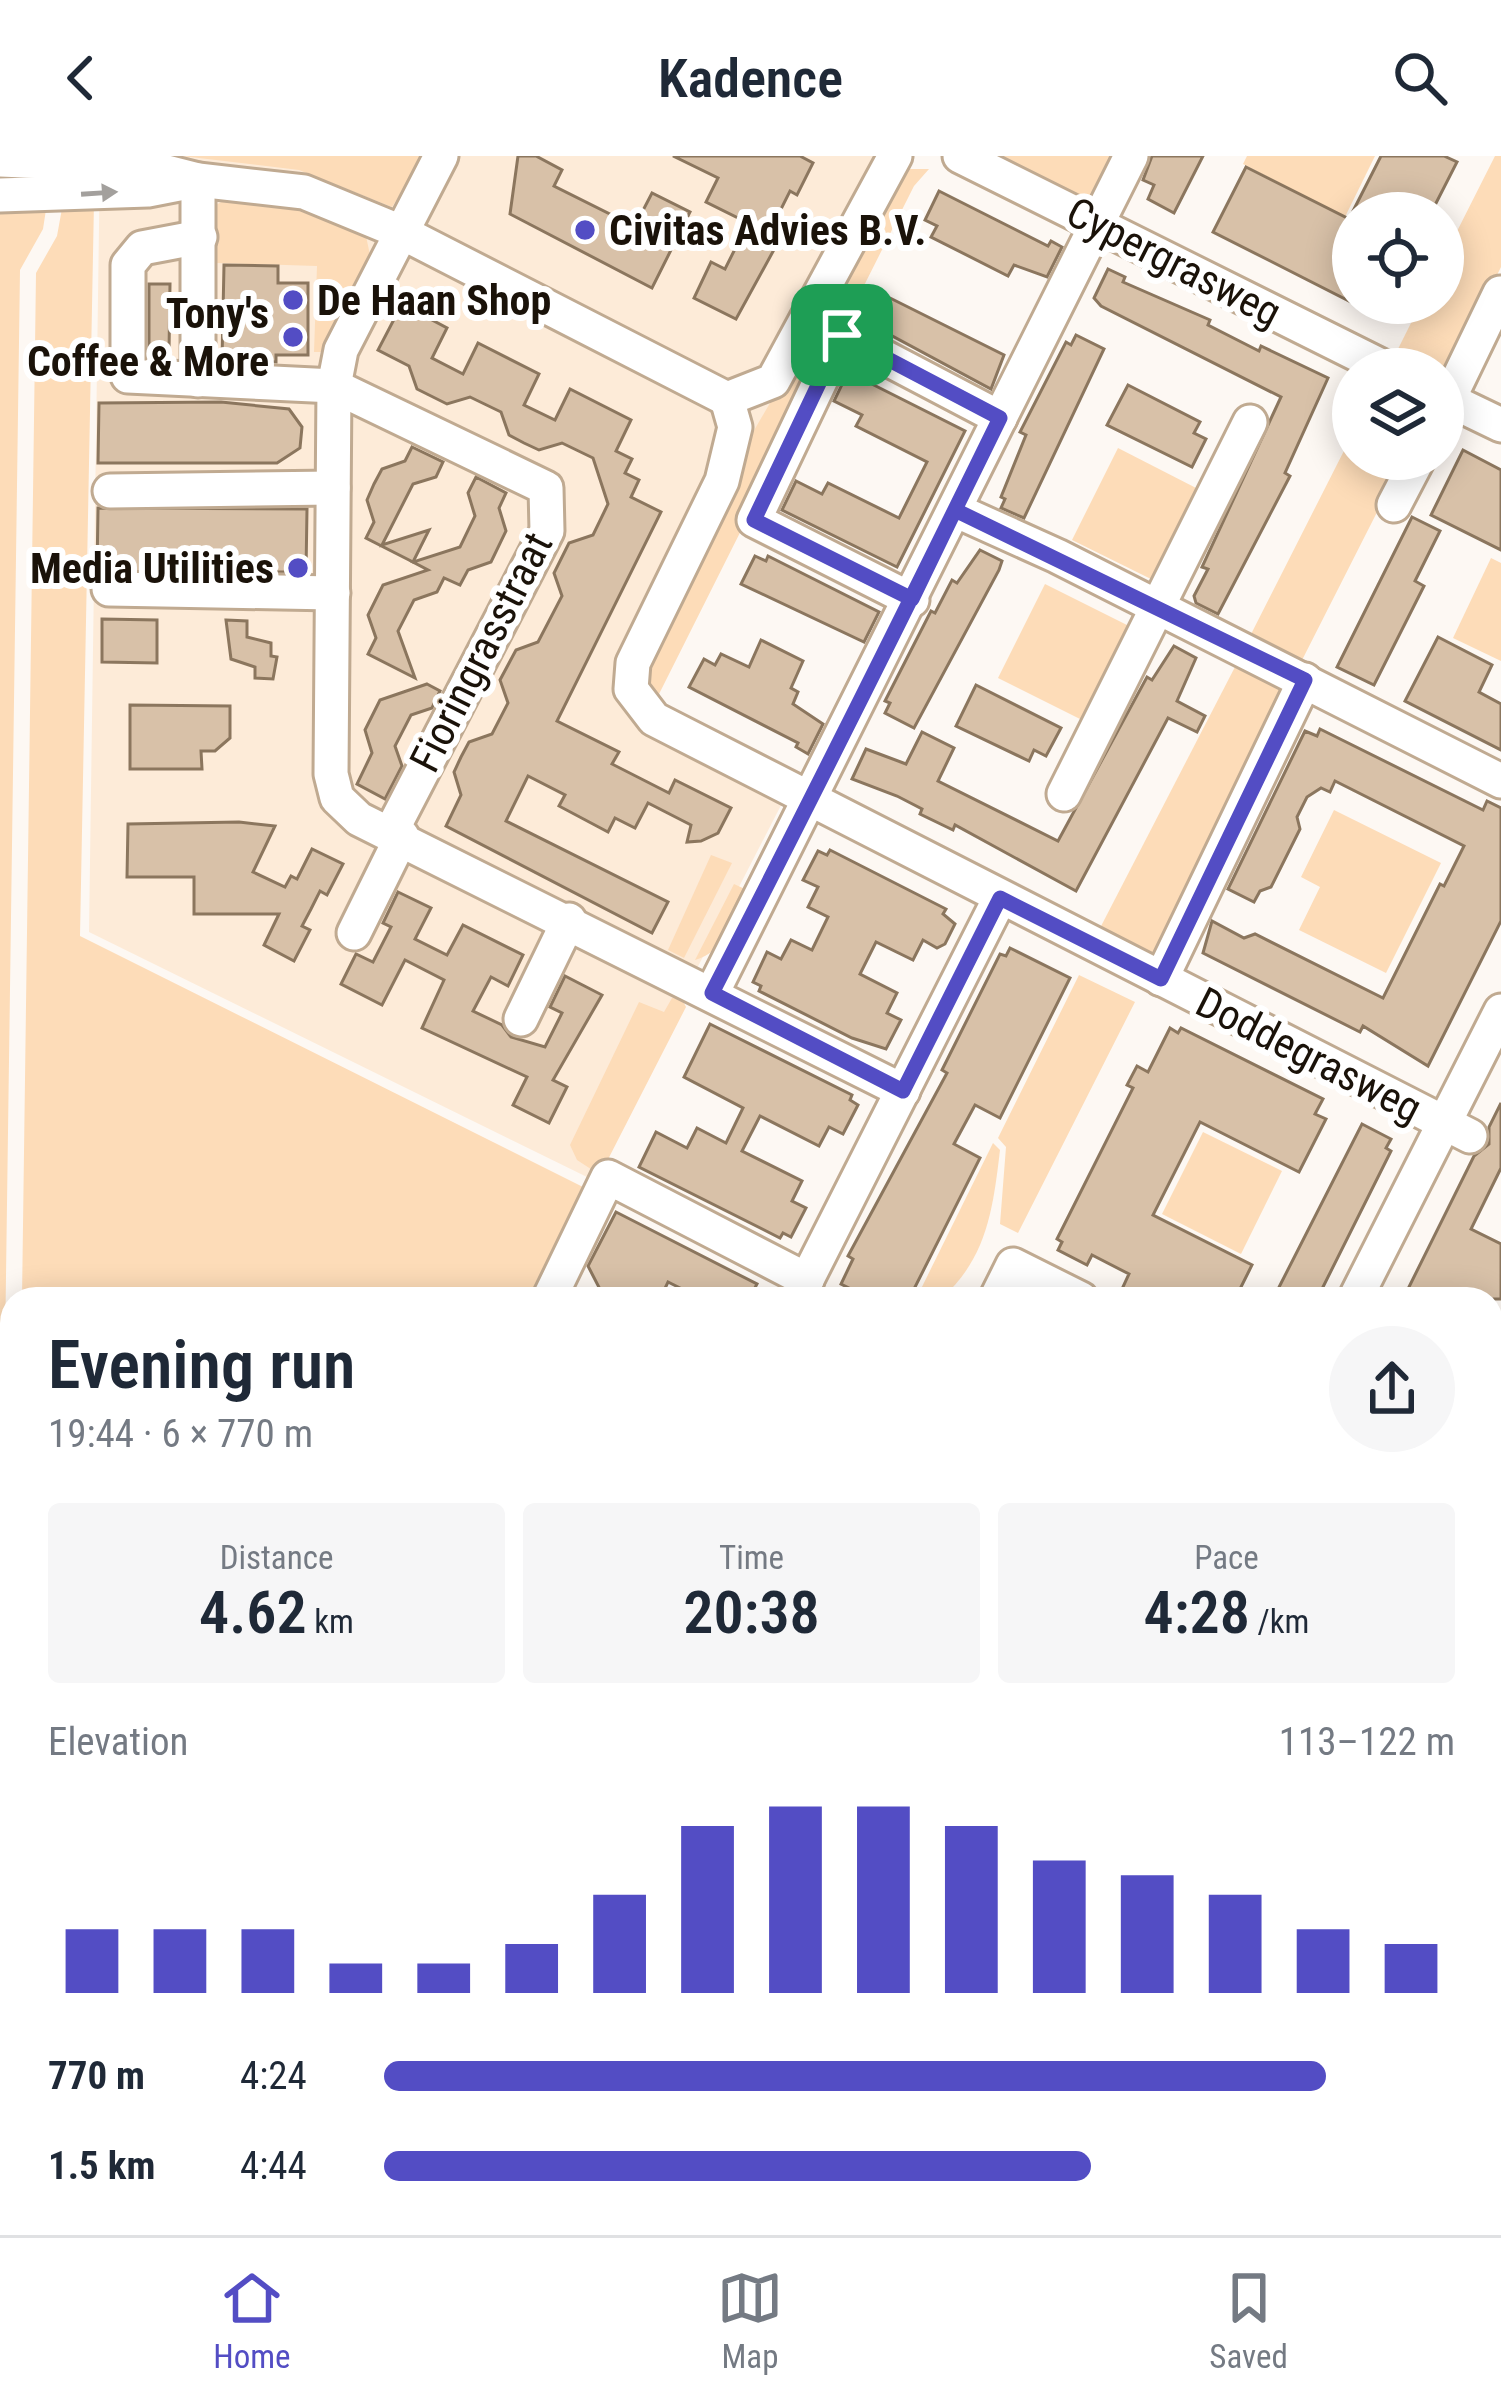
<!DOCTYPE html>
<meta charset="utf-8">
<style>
body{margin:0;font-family:"Roboto Condensed",sans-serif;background:#f6f6f7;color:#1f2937;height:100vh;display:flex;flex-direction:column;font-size:45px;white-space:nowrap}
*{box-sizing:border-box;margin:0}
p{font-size:39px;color:#747a83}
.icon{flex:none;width:66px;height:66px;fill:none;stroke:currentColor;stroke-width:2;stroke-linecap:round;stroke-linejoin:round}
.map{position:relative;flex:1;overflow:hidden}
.panel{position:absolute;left:0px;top:1131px;width:1503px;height:948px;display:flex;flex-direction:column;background:#fff;border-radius:36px 36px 0 0;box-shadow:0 6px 30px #0003}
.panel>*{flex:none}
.fabs{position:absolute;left:1332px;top:36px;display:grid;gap:24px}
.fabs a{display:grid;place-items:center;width:132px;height:132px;border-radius:50%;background:#fff;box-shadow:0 6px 30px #0003;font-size:60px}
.pin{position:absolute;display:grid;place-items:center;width:102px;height:102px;color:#fff;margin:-51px;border-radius:24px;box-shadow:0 6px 18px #0006}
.round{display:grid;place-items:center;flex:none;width:126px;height:126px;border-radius:63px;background:#f6f6f7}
.head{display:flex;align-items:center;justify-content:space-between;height:204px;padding:0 48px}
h1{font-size:66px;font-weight:600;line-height:90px}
.figures{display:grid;grid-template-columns:repeat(3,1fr);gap:18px;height:204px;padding:12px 48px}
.figures div{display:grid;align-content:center;border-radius:12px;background:#f6f6f7;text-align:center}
.figures b{font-size:60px;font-weight:600}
.figures small{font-size:33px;font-weight:400}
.figures p{font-size:33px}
.chart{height:336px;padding:24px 48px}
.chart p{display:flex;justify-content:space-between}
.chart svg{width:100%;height:216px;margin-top:12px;stroke:#534dc4;stroke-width:6}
ul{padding:0 48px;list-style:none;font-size:39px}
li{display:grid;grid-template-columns:192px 144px 1fr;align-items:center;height:90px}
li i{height:30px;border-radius:15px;background:#534dc4}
header{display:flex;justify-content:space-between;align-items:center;height:156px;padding:0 48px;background:#fff;font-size:54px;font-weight:600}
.tab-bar{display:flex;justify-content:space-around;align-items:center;height:168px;border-top:3px solid #e0e1e3;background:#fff;font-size:33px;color:#747a83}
.tab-bar a{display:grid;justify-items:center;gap:6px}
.tab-bar .selected{color:#534dc4}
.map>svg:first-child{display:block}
</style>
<header><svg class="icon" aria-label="back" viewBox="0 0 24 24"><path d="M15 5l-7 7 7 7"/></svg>Kadence<svg class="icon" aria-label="search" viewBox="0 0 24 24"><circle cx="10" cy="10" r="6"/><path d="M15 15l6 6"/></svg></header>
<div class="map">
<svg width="1501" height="2079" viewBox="0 0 1501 2079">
<rect width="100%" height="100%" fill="#fdf8f3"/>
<polygon fill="#fdebd8" points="100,0 914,0 631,548 794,624 589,1022 89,776"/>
<g fill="#fddcb8">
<polygon points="182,0 424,0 392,51 299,14"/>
<polygon points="981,0 1124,0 1098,52"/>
<polygon points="1247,0 1375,0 1345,61 1243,8"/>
<polygon points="1495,0 1501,0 1501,111 1443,228 1443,213 1412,213 1393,203 1421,147 1443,147 1443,103"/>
<polygon points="907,13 929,13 914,30 654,548 648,536 651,505 749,283"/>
<path d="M225,44C276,46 324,48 366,80L370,99L328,196H314L317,110L217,107L214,50Z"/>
<polygon points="0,46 47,47 43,73 20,114 5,1192 12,1337 12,2067 134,2067 137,2079 0,2079"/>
<polygon points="94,46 80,780 587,1033 532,1143 22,1143 36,117 57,80 63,47"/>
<polygon points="1353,277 1353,303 1404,303 1296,516 1245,490"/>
<polygon points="1118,292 1200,334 1155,425 1072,384"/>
<polygon points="1491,402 1501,407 1501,505 1453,482"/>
<polygon points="1045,428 1131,471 1084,565 998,522"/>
<polygon points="1236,509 1289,537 1154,803 1098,776"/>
<polygon points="1334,654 1441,707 1386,817 1299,774 1320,731 1301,721"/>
<polygon points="711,699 732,707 684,802 668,794"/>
<path d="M734,728L747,734C735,760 724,797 695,804Z"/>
<polygon points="1079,819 1135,846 1018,1077 1000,1068 1006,991 998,982"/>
<polygon points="672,842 682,843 686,851 600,1019 577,1004 570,989 639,846 664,856"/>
<polygon points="1203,976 1282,1015 1241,1098 1162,1058"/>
<path d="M993,987L1000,994C993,1053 987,1102 941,1143H916Z"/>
<polygon points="1501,1865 1501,1983 1491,1986 1491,1868"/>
<polygon points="151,2067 618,2067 622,2079 155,2079"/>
</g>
<g fill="#d8c1a8" stroke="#8b765e" stroke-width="3">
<polygon points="518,0 536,0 562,14 554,30 628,67 636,68 652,37 690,56 652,132 510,58"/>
<polygon points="673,0 800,0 813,7 797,39 790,35 765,85 776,90 736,163 694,142 711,106 725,113 748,67 706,46 718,22"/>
<polygon points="1152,0 1203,0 1174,57 1148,43 1154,29 1143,24"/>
<polygon points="1381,0 1444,0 1457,6 1431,57 1352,57"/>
<polygon points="1246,11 1353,65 1353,147 1213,76"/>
<polygon points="939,35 1048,90 1051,85 1062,91 1047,121 1014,109 1008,120 931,81 937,70 925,64"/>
<polygon points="224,109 278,110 278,127 308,127 308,199 276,199 276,206 222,204"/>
<polygon points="1108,113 1125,121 1123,126 1210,164 1208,169 1259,195 1261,190 1328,222 1285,317 1290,320 1218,458 1196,447 1194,440 1208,413 1202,411 1281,241 1101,150 1094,142"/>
<polygon points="149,128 170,128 169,196 149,196"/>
<polygon points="886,140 1004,199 991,233 872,169"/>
<polygon points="402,148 447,172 432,202 463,218 478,187 539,218 524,249 555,264 570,233 631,264 616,295 632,303 625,317 639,324 631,341 661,356 557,565 619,596 612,608 669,637 675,624 731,652 718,677 701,685 687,686 691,669 648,647 635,672 615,662 608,676 559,650 565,639 528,620 506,665 668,746 652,777 446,670 461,639 454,616 461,601 469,586 492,578 508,547 500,524 516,494 538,486 562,440 554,417 569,387 593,379 608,348 593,302 562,287 539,294 524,287 509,279 501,256 470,241 447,248 417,233 409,210 378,194"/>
<polygon points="1076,179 1104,193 1024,362 1001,352 1005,343 1001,341 1026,279 1020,276 1066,186 1071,189"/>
<polygon points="848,216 965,275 897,411 782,354 796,325 822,338 828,327 899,362 927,306 856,270 862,259 834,245"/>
<polygon points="1128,229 1200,266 1194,277 1206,283 1192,311 1107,269"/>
<polygon points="221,246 289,253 302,271 300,292 277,307 98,307 99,247"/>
<polygon points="412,291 443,306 436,321 413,328 382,389 429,374 413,406 366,382 374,366 367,344 374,328 382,313 405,305"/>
<polygon points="1463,294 1501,314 1501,394 1431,359"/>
<polygon points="476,321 506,337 499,352 506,375 491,406 468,414 460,429 444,422 437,436 414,444 398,475 415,522 368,498 376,482 368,459 383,429 428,414 413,406 460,391 475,360 468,337"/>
<polygon points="98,352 307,353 306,416 97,416"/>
<polygon points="1412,361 1440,375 1415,425 1424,430 1374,529 1337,511"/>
<polygon points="980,394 1002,405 999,414 914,572 885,557 890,547 885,545 931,455 935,457 952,424 957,427"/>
<polygon points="755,400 766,405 768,400 879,456 864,486 741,428"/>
<polygon points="102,463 157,464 157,507 102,506"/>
<polygon points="226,464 247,465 247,481 271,487 271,500 277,501 273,523 255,522 255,511 231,503"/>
<polygon points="1438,481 1492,509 1479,536 1501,548 1501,594 1405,545"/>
<polygon points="761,484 803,505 791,532 798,536 793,548 823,568 808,598 796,591 798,587 689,531 704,503 715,509 721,498 749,511"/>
<polygon points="1174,490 1196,502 1177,545 1205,560 1197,576 1168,562 1076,735 955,669 953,674 920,658 922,653 897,640 852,623 866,593 906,608 922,576 954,592 938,625 1058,685 1147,521 1152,524"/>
<polygon points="427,528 440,535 432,552 411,559 395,590 402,610 385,643 357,628 372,597 365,574 380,544"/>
<polygon points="976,529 1061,572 1046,600 1034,594 1029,605 956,570"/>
<polygon points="130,549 230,550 230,582 215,595 201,595 202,613 130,613"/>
<polygon points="1320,573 1483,654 1487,645 1501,652 1501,765 1428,910 1363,870 1360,876 1203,797 1212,765 1244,782 1255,778 1383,842 1440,728 1444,730 1464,690 1335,625 1330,636 1321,632 1307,641 1297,661 1300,673 1271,731 1260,735 1254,746 1228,733 1305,575 1317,580"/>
<polygon points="239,666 275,670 253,716 285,731 291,720 297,723 312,693 343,708 327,739 320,735 311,753 302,770 310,774 294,805 264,789 279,758 194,758 194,721 127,721 128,668"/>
<polygon points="830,694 946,753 943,758 955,768 945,788 937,792 923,784 913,804 876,786 860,818 897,837 887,857 901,864 886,893 852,882 759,835 761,830 753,826 767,796 781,803 791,784 812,794 828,761 808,751 818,731 803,724 818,695 827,699"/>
<polygon points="398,736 431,752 415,783 447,799 463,769 523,799 508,830 491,821 473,855 502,869 511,881 545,891 562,857 550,851 565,820 602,839 553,924 567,931 549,967 513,949 527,921 422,872 444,824 405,804 382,849 341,828 356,798 373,806 391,771 383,767"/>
<polygon points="1010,792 1070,822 1000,962 975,949 954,988 980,1002 909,1143 871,1143 841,1128 853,1103 848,1100 947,917 942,914 1000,798 1006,800"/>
<polygon points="710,868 852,939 850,944 858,949 843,978 829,971 819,990 760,960 742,995 802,1025 792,1045 806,1052 791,1081 783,1077 780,1082 639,1011 656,976 687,992 697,972 726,987 743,952 684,921"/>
<polygon points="1170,872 1178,877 1181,872 1323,943 1315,958 1326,963 1299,1016 1200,966 1153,1059 1252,1109 1235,1143 1142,1143 1122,1133 1129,1118 1092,1099 1087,1109 1058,1094 1062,1086 1057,1083 1133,932 1127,929 1137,910 1148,916"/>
<polygon points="1501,947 1501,1012 1471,1073 1501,1088 1501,1143 1403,1143 1474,1000 1489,988 1489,971"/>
<polygon points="1362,968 1391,983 1386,992 1391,995 1317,1143 1273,1143"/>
<polygon points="616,1056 757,1128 749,1143 702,1143 668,1126 660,1143 605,1143 588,1110"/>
</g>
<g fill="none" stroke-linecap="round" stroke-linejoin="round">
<g stroke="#c0aa91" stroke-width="39">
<g id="minor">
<polyline points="441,0 341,194 334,230 331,618 337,642 359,663 903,935"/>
<polyline points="960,0 1387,213"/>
<polyline points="0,4 143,10 198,24 304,36 401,76 727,243"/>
<polyline points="198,24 198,224"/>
<polyline points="0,39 148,34 189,26"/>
<polyline points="200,81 142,92 128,109 128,220 334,230 546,332 547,375 391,676"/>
<polyline points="1443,241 1501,269"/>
<polyline points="727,243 735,271 722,325 633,507 631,533 654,563 1470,980"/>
<polyline points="727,243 773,225 895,0"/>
<polyline points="1443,255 1500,137"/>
<polyline points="110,335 333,332"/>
<polyline points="1394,349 1418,303"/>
<polyline points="955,354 1057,400 1501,625"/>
<polyline points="109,433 333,437"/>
<polyline points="912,444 754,364 842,179 1000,262"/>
<polyline points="1064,638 1250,266"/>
<polyline points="354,777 402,680"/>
<polyline points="1161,823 1305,524"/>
<polyline points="712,837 1131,0"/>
<polyline points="521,863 569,764"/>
<polyline points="549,1143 608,1021 807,1124"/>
<polyline points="797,1143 1000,742"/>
<polyline points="996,1143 1013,1109 1081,1143"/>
<polyline points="1355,1143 1501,855"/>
<polyline points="1491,1351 1501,1356"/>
<polyline points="1491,1625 1501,1622"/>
<polyline points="1491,1731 1494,1741"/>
<polyline points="292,2067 296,2079"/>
<polyline points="865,2067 869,2079"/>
<polyline points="1053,2067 1057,2079"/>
<polyline points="1393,2067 1397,2079"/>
<polyline points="542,2079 575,2067"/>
</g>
</g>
<use href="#minor" stroke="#fff" stroke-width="33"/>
</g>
<defs><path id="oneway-solid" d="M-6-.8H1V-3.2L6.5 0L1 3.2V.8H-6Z" transform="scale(3)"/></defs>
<use fill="#a3a09d" href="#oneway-solid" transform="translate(99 37) rotate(-4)"/>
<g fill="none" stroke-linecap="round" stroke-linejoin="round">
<g stroke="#fff" stroke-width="24">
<path id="route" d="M842,179L1000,262C906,454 810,646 712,837L903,935L1000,742L1161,823L1305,524L955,354L912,443L754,364L842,179"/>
</g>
<use href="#route" stroke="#534dc4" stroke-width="15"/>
</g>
<g fill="#534dc4" stroke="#fff" stroke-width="4.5">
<circle cx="585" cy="74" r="12"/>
<circle cx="293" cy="144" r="12"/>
<circle cx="293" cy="181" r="12"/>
<circle cx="298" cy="412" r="12"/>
</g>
<g text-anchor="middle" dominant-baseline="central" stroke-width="12" stroke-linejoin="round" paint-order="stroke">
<g font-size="42" font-weight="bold" fill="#1a1209" stroke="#fff" text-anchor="start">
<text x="609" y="74">Civitas Advies B.V.</text>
<text x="317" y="144">De Haan Shop</text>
<text x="269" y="157" text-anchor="end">Tony's<tspan x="269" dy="48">Coffee &amp; More</tspan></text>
<text x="274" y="412" text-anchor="end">Media Utilities</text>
</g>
<g font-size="42" fill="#1a1209" stroke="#fff">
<text transform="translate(1174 106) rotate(27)">Cypergrasweg</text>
<text transform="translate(481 496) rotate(-63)">Fioringrasstraat</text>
<text transform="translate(1309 899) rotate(27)">Doddegrasweg</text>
</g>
</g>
</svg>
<div class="fabs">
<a><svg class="icon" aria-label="locate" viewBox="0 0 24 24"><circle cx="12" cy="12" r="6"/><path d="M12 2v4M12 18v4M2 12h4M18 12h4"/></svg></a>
<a><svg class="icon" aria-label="layers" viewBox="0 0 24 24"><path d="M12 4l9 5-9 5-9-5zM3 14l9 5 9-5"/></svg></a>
</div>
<div class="pin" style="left:842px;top:179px;background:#1e9e55"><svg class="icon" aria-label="arrive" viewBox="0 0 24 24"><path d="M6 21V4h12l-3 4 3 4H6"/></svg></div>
<section class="panel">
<div class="head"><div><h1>Evening run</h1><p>19:44 · 6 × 770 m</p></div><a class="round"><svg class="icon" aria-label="share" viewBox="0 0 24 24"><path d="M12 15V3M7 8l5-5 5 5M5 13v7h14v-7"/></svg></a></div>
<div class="figures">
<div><p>Distance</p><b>4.62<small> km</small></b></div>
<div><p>Time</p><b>20:38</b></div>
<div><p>Pace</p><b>4:28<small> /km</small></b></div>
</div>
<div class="chart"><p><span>Elevation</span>113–122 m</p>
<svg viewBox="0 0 160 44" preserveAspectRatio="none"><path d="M5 44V31M15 44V31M25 44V31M35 44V38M45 44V38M55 44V34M65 44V24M75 44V10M85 44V6M95 44V6M105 44V10M115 44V17M125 44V20M135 44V24M145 44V31M155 44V34"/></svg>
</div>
<ul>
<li><b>770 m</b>4:24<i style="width:88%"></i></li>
<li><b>1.5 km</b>4:44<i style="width:66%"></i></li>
</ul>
</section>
</div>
<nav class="tab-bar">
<a class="selected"><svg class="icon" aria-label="home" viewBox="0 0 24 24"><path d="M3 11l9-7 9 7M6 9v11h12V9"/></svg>Home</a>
<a><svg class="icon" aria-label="map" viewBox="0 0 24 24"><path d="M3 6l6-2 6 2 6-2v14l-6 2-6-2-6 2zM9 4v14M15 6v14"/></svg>Map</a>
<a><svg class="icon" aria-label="saved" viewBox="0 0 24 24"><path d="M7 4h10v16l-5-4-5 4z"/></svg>Saved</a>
</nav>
